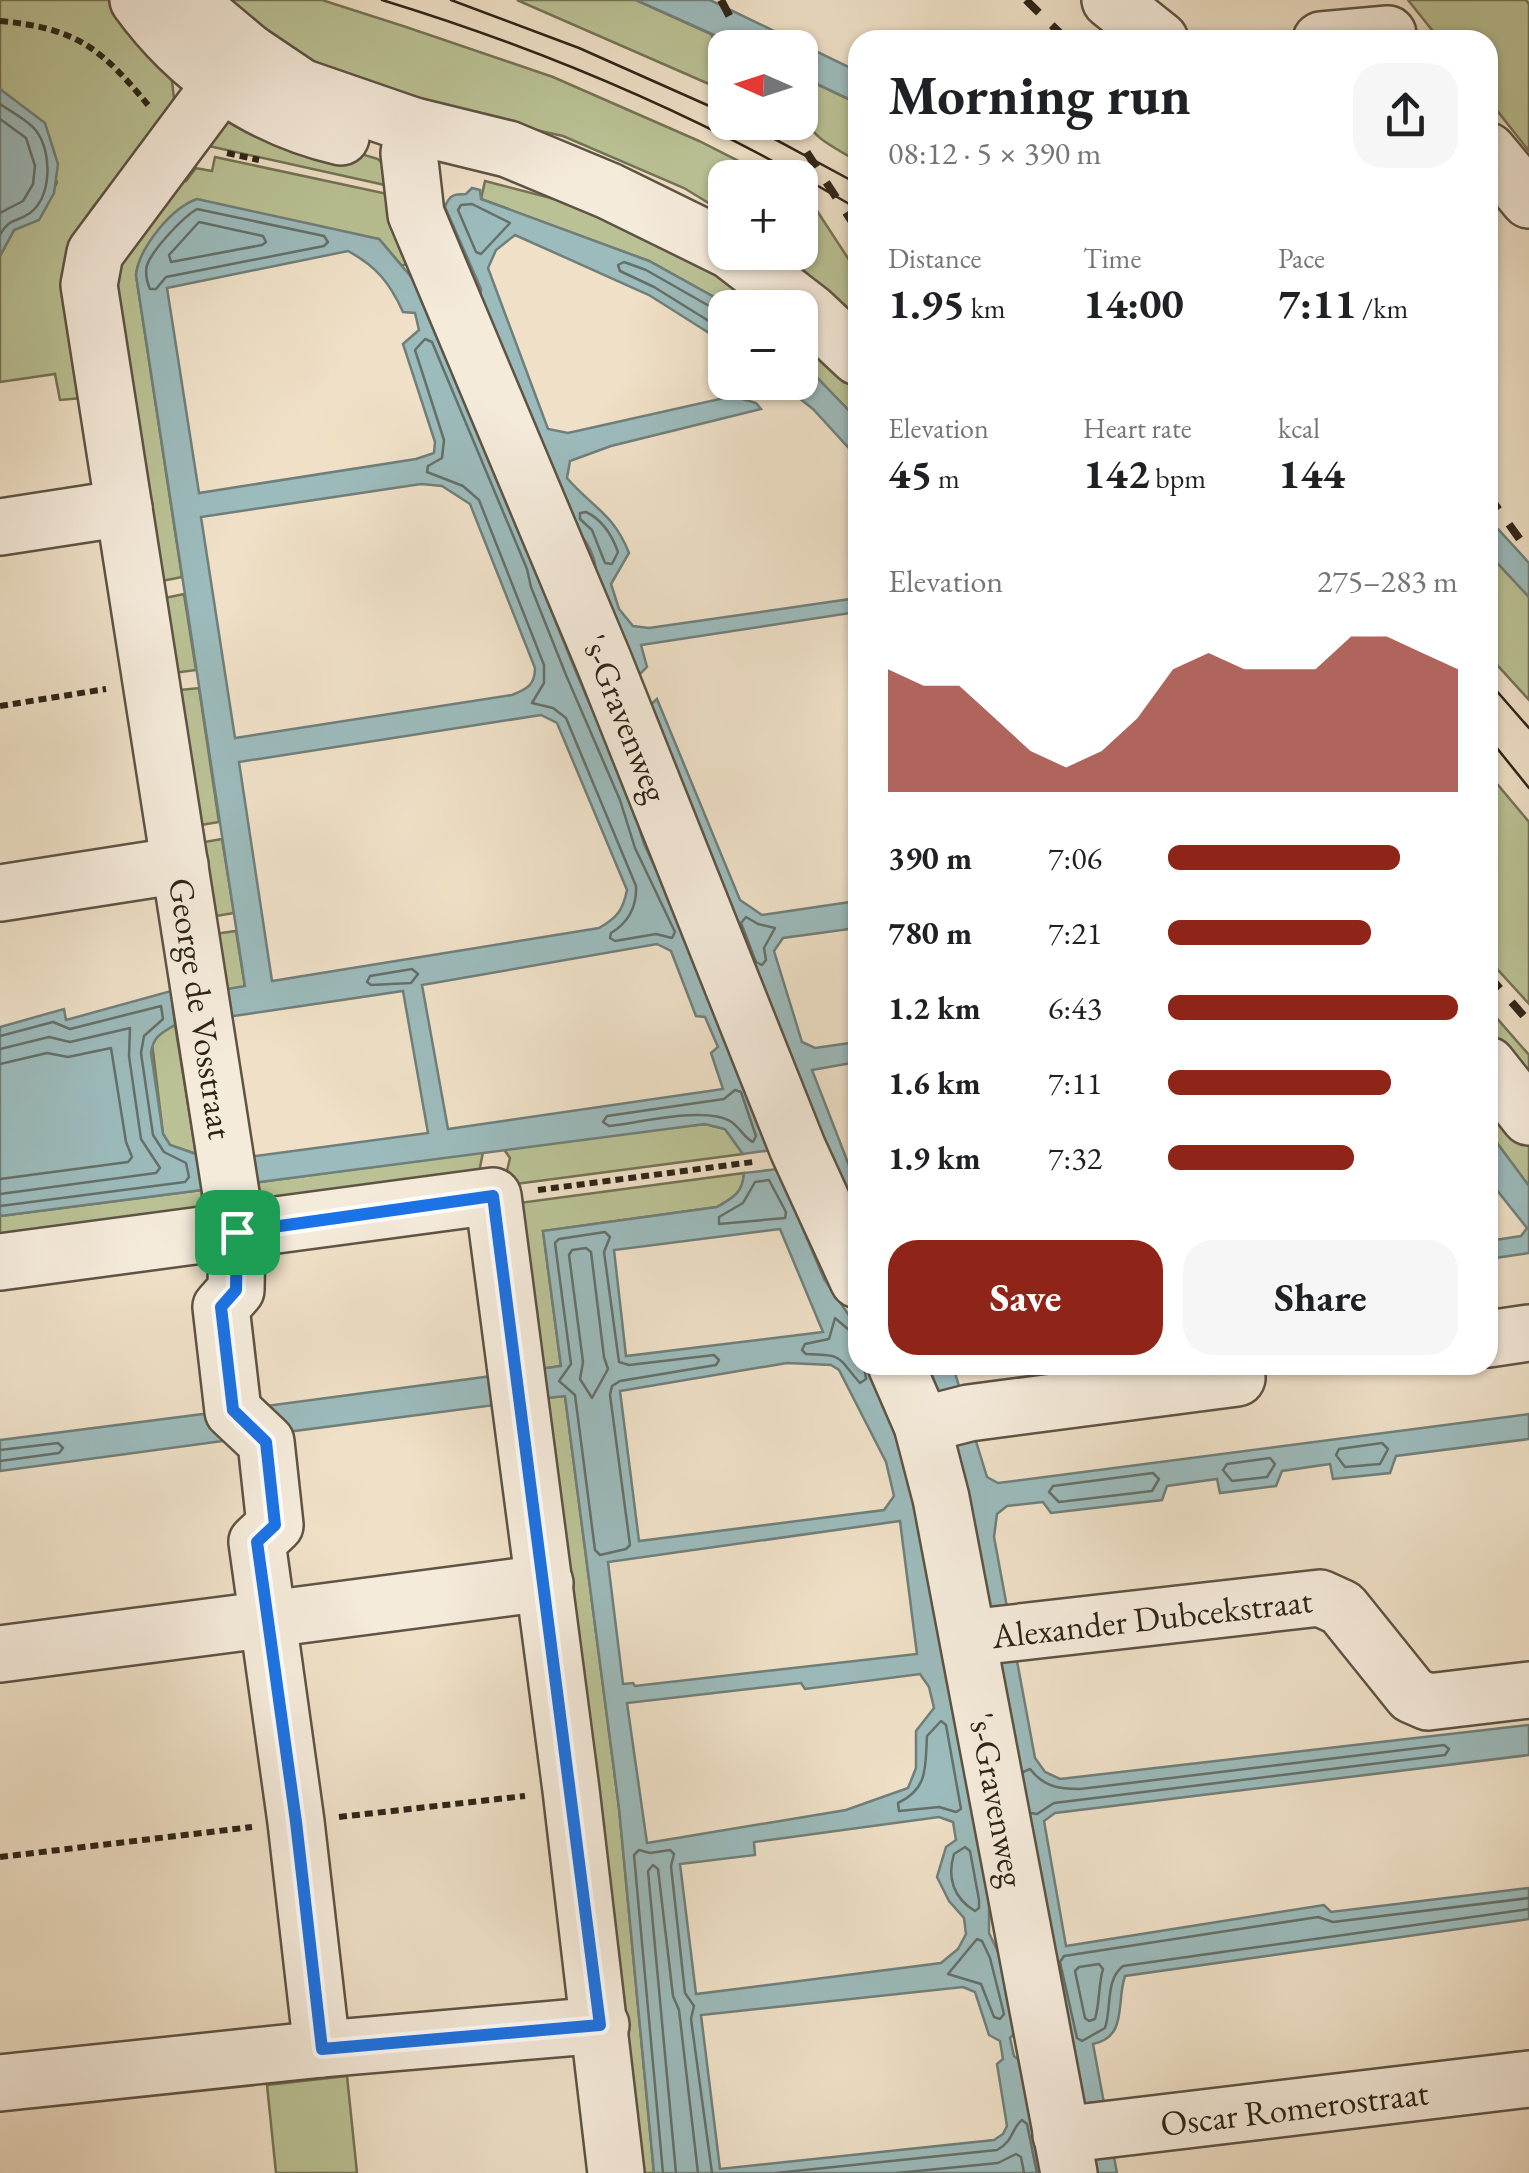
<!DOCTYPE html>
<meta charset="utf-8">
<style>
body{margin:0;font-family:"EB Garamond",serif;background:#f6f6f6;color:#202124;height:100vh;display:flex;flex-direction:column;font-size:38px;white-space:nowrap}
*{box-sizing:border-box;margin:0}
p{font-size:32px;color:#757577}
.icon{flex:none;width:55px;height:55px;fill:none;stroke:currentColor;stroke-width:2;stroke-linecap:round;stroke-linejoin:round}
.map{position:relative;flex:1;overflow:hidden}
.panel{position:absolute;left:848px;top:30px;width:650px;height:1345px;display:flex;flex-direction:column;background:#fff;border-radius:30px;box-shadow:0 2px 8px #0004}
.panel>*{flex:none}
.needle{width:65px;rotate:273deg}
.buttons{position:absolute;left:708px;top:30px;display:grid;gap:20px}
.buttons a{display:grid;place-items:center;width:110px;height:110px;border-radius:20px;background:#fff;box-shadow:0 2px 8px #0004;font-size:50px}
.pin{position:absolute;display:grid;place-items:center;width:85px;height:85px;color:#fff;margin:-42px;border-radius:20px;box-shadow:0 5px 15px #0006}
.round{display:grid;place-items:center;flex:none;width:105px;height:105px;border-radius:30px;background:#f6f6f6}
.headline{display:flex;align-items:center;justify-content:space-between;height:170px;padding:0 40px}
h1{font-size:55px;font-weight:700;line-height:75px}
.metrics{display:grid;grid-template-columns:repeat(3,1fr);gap:15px;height:170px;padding:10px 40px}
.metrics div{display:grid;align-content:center}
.metrics b{font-size:42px;font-weight:700}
.metrics small{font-size:28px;font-weight:400}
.metrics p{font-size:28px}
.chart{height:280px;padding:20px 40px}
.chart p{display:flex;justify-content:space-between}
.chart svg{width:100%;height:180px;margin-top:10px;fill:#8f2418;opacity:.7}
.cta{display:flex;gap:20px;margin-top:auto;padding:20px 40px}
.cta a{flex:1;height:115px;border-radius:30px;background:#8f2418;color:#fff;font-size:40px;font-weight:700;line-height:115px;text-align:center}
.cta a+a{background:#f6f6f6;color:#202124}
ul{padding:0 40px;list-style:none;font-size:32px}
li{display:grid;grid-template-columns:160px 120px 1fr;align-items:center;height:75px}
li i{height:25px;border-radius:12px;background:#8f2418}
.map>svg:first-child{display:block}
</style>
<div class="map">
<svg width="1529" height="2173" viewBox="0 0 1529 2173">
<rect width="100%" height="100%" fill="#efe0c7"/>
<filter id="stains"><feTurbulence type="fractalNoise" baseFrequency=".002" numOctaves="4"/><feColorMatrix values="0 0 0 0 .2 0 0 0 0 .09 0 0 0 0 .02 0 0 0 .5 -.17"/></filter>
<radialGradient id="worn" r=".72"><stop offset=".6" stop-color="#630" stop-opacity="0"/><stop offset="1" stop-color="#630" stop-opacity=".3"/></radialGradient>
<g fill="#bac295" stroke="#747356" stroke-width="2.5">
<polygon points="0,0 119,0 169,55 175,107 93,207 70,243 81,398 60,400 55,374 0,382 0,256 14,230 39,219 57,182 0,89"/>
<polygon points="215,0 322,0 406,27 553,77 699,141 770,177 725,178 725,213 684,188 563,136 391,98 324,74"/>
<polygon points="517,0 636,0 711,34 725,63 725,91"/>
<polygon points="1408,0 1526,0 1529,4 1529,151 1488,99 1488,40 1440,40"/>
<path d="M800,76L857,103V161C812,135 800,131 800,76Z"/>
<polygon points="262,116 321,142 378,159 389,170 394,187 195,143 211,123"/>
<path d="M215,157L397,196L412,261L402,266L379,239L176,212C160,231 139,250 136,275L182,577L152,583L111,258L173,172L186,181L196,168L212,171Z"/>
<polygon points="485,181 566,202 688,253 773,307 732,307 649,261 481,199"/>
<polygon points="800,193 808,197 857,272 857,318 784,253 800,252"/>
<polygon points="800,329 857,384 857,419 800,360"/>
<polygon points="1488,553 1529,597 1529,700 1488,655"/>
<polygon points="184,594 196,670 166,674 155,600"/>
<polygon points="199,688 219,822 189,827 169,691"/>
<polygon points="1488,773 1529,822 1529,1004 1488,959"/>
<polygon points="222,839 234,913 204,918 193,844"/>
<polygon points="236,931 245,987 216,991 207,935"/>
<polygon points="1488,1008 1529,1055 1529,1079 1488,1028"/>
<polygon points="175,1025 196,1154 170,1145 163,1134 152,1043 160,1033"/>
<polygon points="1488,1090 1529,1146 1529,1186 1488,1131"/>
<polygon points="705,1124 725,1129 743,1154 508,1185 505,1179 510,1158 503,1148"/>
<polygon points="483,1152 477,1183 269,1210 245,1184"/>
<path d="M744,1173C743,1193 733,1198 717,1207L543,1231L561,1366L533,1370L519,1203Z"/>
<polygon points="202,1190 201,1205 189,1221 0,1246 0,1216"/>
<polygon points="565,1396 619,1808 654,2173 628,2173 537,1399"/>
<polygon points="347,2076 357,2173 276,2173 267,2085"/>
</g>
<g fill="#9cbbbc" stroke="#707f7a" stroke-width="2.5" fill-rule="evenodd">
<polygon points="636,0 710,0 857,71 857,103 800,76 800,48 741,47"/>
<polygon points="0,89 45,123 58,164 54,193 39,220 14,230 0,256"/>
<path d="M472,188L480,190L481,199L649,261L732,307L725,308V343L649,295L515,235L496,250L488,268L548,429L568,433L733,396L756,403L761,409L611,446L570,461L567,478C593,508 613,513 629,553L611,584L619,609L633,626L649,628L857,598V612L641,645L647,667L640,674L630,675L595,580C599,561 587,538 572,527L480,301L481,289L445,207C449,195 454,194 466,194Z"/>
<path d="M197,199L379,239L412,278L433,328L438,330L537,566L540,583L576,672L630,798L644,844L691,943L772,1150L743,1154L725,1129L705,1124L245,1184L241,1158L428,1133L403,991L220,1018L216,991L245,986L136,275C139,248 171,208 197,199ZM348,251C376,266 390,283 403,312L415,313L419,330L403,344L435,442L434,453L416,459L199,493L167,288ZM421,484L442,486L470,504L535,668C535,685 527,689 512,695L235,738L201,517ZM541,715L557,723L627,890C623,910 617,918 599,928L272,981L239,762ZM657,944L671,951L696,1016L705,1017L718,1047L711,1053L723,1089L448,1129L422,985Z"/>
<polygon points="800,360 857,419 857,457 813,409 780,383 800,382"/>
<polygon points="1488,518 1529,563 1529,597 1488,553"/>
<polygon points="657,699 740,900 762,915 857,901 857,928 783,938 774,951 802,1042 815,1048 857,1042 857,1062 812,1070 857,1186 857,1224 644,711"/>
<path d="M171,991L175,1025C161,1033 153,1037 151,1053L163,1134L170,1145L196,1154L202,1190L0,1216V1027L64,1009L66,1020Z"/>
<polygon points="1488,1131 1529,1186 1529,1253 1488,1259 1488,1241 1521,1236 1527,1228 1488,1179"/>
<path d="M778,1169L824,1279L857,1327L858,1365H872L905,1461L936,1603L989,1900V1933L999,1954L1018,2030L1010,2038L1014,2056L1018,2059L1047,2173H654L619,1808L565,1396L537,1399L533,1370L561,1366L543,1231L717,1207C733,1198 743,1193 744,1173ZM780,1229L823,1332L626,1356L614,1250ZM787,1363L831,1365L839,1370L886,1462L894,1496L884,1510L639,1541L620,1391ZM900,1521L917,1654L635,1686L633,1683L623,1684L608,1562ZM920,1674L929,1687L934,1708L916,1731V1768L908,1788L846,1810L647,1843L627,1703L801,1683L805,1689ZM939,1817L953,1822L956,1840L946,1847L937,1877L949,1901L964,1918L966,1934L958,1949L941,1963L696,1994L680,1864L755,1855L754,1842ZM963,1987L975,1992L989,2035L1000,2041L1003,2059L997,2064L1007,2126L1003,2134L994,2140L720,2169L701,2015Z"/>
<path d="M920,1365H957L955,1373L987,1477L998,1483L1529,1414V1439L1396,1456L1390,1473L1333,1479L1330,1464L1282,1471L1276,1486L1220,1493L1217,1479L1167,1486L1162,1500L1051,1513L1043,1502L1007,1506L997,1514L994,1537L1035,1758L1045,1772L1060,1779L1529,1725V1755L1055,1813L1044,1821L1066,1946L1324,1905L1331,1912L1529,1888V1919L1125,1976C1116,2002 1128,2037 1093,2044L1117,2173H1093Z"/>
<polygon points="492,1376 495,1405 271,1434 266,1406"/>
<polygon points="219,1412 223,1441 0,1471 0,1440"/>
</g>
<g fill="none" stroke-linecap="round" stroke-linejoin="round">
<g stroke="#64706a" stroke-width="2.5">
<path d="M0,104C11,112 30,121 37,132C52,153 52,196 30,213C16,223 10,217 0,235"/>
<polyline points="0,119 26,138 35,166 33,184 23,201 0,213"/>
<polygon points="472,204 510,223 481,254 476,252 458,210 461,205"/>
<path d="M197,209L324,236L328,242L324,246L166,277L156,289H150C147,282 145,273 147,265C153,249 183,217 197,209Z"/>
<polygon points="199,222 263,236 266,242 262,245 171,262 169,255"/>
<polyline points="725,315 646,270 624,262 618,265 620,271 654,287 725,331"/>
<path d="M425,339L432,342L527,569L531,587L566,675L620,800L635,848L675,932L672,938L656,934L615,941L610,938L611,933C629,922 637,907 636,886L566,718L553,708L532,703L544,683V665L479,500L463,486L427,472L428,466L442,458L444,440L415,350Z"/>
<path d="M586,512C603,520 612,535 618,552L612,564L605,563L592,530L580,519V513Z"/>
<polygon points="746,917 758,924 775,928 764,948 766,960 762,965 756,962 741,923"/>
<polygon points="412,969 418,974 411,983 371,985 367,982 370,976"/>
<polyline points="0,1036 53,1022 70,1029 161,1006 163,1019 144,1036 141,1053 153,1135 164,1152 186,1163 189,1177 185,1182 0,1206"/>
<polyline points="0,1049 49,1037 70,1042 130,1028 129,1056 141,1139 160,1168 156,1173 0,1194"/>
<polyline points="0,1064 47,1053 68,1057 111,1048 126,1142 132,1157 128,1162 0,1179"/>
<path d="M735,1090L741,1092L756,1136L753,1142C744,1138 740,1127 730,1121C705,1106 638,1123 609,1126L603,1122L607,1116L724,1099Z"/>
<polygon points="769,1180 786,1212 785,1218 719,1224 719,1217 743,1203 755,1182"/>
<polygon points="605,1232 610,1237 604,1252 619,1362 629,1365 714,1355 719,1360 716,1365 620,1381 612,1386 610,1395 630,1545 626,1549 600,1555 595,1550 575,1395 559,1381 571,1364 555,1243 559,1239"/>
<polygon points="586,1248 591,1252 604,1357 608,1369 592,1398 580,1379 583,1362 569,1255 572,1250"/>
<path d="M858,1332L849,1330L835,1318L829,1339L805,1344L802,1350L806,1354C845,1355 836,1356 860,1383L866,1379L864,1365"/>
<polygon points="1382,1443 1388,1449 1380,1464 1345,1467 1336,1455 1339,1449"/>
<polyline points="0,1450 58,1443 63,1448 59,1453 0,1461"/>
<polygon points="1270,1458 1275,1464 1267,1477 1232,1481 1223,1470 1227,1464"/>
<polygon points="1153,1473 1159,1479 1152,1491 1059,1502 1049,1492 1053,1486"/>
<path d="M941,1721L946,1725L961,1809L956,1812L939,1807L899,1811L898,1803C929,1788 925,1767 927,1736Z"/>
<path d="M1023,1772L1030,1769C1044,1787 1059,1789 1080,1789L1444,1745L1449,1749L1445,1755L1054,1803L1037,1814L1031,1813"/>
<path d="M965,1847L970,1851L979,1900V1908L975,1911C953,1898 947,1877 954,1854Z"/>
<path d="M1529,1898L1333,1922L1318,1917L1064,1956L1060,1962L1077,2038L1082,2041L1105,2028C1112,2007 1105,1980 1123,1966L1529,1909"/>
<polygon points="977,1939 982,1941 990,1958 1004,2014 1000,2019 994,2017 981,1984 948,1974"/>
<path d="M1099,1964L1103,1969C1098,1986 1100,2003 1095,2019L1089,2021L1085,2018L1075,1971L1079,1967Z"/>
<polyline points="663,2173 634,1855 639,1850 650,1853 670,1850 674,1854 671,1866 685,1993 694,2006 691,2019 712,2173"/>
<polyline points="676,2173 648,1871 653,1865 658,1869 673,1996 679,2010 698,2173"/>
<path d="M776,2173L997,2150C1014,2141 1012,2127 1022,2120L1027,2124L1037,2173"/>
<polyline points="897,2173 998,2163 1016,2154 1021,2157 1024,2173"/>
</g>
<g stroke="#5e5344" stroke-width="60">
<g id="minor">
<path d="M138,0C187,68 258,118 341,137"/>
<polyline points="187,0 249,52 301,87 414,126 508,149 609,191 725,248"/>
<polyline points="1110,0 1160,40"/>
<polyline points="1321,40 1388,34"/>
<path id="s1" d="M249,52L220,85L95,253L89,285L237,1232L236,1290L221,1307L233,1411L266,1442L275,1525L257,1542L296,1822L322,2049"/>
<path id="s2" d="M414,126L409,153L416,214L604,662L798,1149L858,1280"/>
<polyline points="1488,151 1529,200"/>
<polyline points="732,252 810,312 858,357"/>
<polyline points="0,527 124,508"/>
<polyline points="0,893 180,865"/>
<polyline points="1488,1065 1529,1117"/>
<polyline points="0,1262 493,1196 571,1790 616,2173"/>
<polyline points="1488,1339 1529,1333"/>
<path id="s3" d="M896,1365L922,1425L941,1498L1069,2173"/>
<polyline points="922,1425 969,1413 1237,1378"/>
<path id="s4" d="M968,1638L1320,1598L1342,1608L1412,1695L1428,1702L1529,1690"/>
<polyline points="0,1654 545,1583"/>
<polyline points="0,2083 322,2049 601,2025"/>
<path id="s5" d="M1061,2135L1529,2079"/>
</g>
</g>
<g stroke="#2d2418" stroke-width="6" stroke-dasharray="8 5" stroke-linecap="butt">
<path d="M0,21C76,28 101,48 148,105"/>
<polyline points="227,153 259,160"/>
<polyline points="0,706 106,689"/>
<polyline points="538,1190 753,1162"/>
<polyline points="339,1817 525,1796"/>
<polyline points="0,1857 252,1827"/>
</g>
<use href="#minor" stroke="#f5ebdb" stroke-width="55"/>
<g stroke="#2d2418" stroke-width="2.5">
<path d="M382,0C546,50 710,121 858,209"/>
<polyline points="451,0 579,48 725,113"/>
<polyline points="743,122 858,184"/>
<polyline points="1488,681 1529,728"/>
<polyline points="1488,737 1529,788"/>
</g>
<g stroke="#2d2418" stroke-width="8" stroke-dasharray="18 18" stroke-linecap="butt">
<polyline points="721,0 746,48"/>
<polyline points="1026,0 1067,40"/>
<polyline points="787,122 858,231"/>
<polyline points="1488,495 1529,552"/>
<polyline points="1488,975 1529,1022"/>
</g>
</g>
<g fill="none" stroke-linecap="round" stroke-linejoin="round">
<g stroke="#fff" stroke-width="20">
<polygon id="route" points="493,1196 600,2025 322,2049 296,1822 257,1542 275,1525 266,1442 233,1410 221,1307 236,1290 237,1232"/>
</g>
<use href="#route" stroke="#1a73e8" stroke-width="12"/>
</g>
<g text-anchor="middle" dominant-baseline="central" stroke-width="9" stroke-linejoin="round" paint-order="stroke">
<g font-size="35" fill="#2d2418" stroke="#f5ebdb">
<text stroke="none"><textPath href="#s2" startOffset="635">'s-Gravenweg</textPath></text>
<text stroke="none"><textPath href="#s1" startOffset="1018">George de Vosstraat</textPath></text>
<text stroke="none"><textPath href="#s4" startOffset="185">Alexander Dubcekstraat</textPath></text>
<text stroke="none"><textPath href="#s3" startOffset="448">'s-Gravenweg</textPath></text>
<text stroke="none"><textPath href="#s5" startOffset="235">Oscar Romerostraat</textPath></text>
</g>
</g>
<rect width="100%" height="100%" filter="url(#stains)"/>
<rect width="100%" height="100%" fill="url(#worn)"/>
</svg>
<div class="buttons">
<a><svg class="needle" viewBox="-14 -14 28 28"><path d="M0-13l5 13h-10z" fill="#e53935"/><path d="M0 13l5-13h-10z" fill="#757577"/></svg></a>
<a>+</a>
<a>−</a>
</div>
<div class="pin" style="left:237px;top:1232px;background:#1e9e55"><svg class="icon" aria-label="arrive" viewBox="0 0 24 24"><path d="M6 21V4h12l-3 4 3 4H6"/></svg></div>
<section class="panel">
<div class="headline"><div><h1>Morning run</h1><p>08:12 · 5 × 390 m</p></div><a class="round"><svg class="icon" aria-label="share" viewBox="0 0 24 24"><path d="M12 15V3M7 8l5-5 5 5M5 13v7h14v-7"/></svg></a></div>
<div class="metrics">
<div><p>Distance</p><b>1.95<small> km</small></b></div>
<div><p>Time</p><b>14:00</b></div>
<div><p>Pace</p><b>7:11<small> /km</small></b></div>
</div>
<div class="metrics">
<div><p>Elevation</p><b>45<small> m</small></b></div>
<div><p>Heart rate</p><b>142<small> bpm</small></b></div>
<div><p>kcal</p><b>144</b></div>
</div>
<div class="chart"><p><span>Elevation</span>275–283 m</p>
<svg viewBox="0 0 160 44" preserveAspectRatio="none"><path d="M0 44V14L10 18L20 18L30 26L40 34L50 38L60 34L70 26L80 14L90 10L100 14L110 14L120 14L130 6L140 6L150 10L160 14V44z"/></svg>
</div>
<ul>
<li><b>390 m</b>7:06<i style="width:80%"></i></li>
<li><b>780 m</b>7:21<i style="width:70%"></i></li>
<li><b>1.2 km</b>6:43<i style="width:100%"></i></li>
<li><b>1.6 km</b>7:11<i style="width:77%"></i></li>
<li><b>1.9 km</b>7:32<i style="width:64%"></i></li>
</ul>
<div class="cta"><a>Save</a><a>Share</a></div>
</section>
</div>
